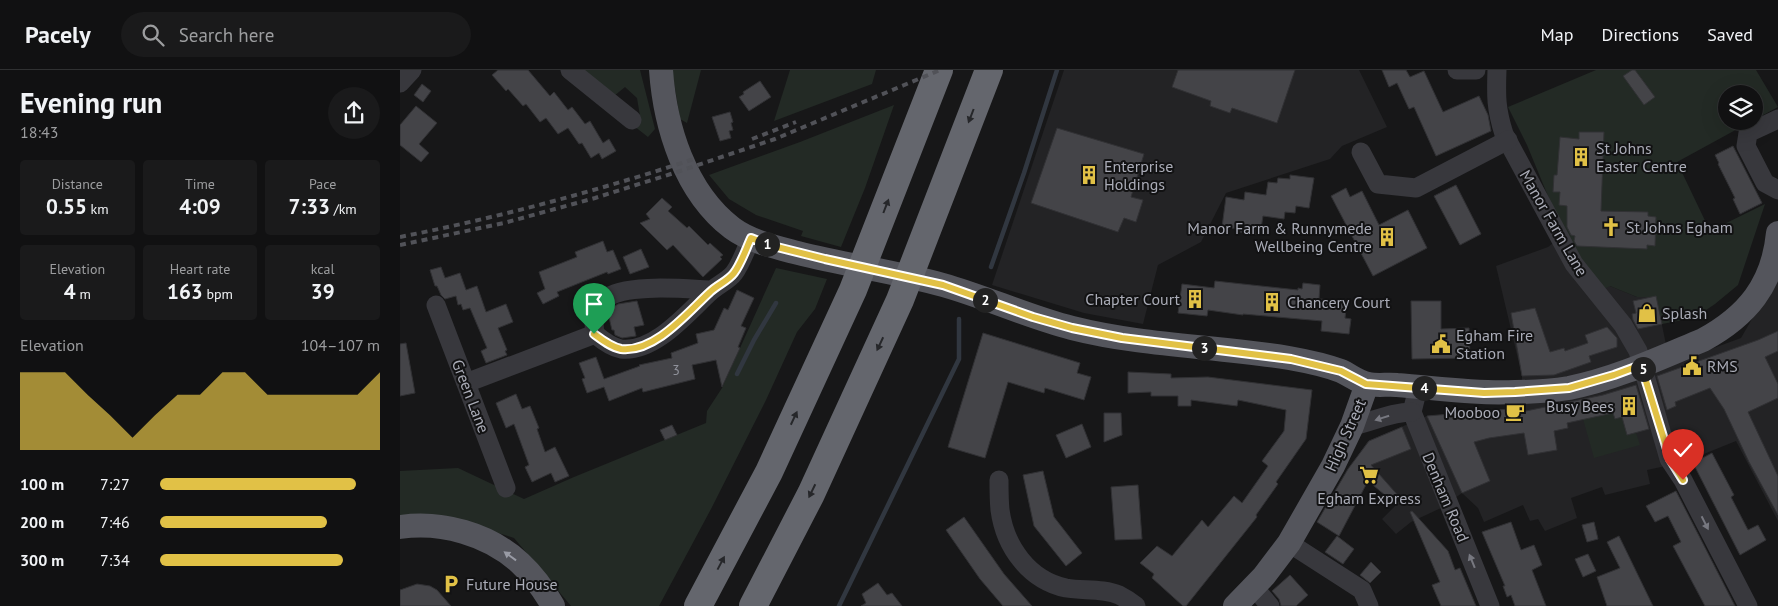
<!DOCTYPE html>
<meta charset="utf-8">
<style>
body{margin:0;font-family:"PT Sans",sans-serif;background:#1a1a1b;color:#f1f3f6;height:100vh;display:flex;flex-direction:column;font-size:19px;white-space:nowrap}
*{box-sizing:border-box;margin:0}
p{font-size:16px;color:#9c9d9f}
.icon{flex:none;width:28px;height:28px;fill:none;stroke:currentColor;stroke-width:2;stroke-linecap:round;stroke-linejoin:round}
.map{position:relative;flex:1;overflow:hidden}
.sheet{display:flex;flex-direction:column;background:#111112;width:400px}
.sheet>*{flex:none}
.tools{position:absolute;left:1318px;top:15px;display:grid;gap:10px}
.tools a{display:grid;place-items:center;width:45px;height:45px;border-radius:50%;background:#111112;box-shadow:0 5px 20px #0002,0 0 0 1px #303132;font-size:25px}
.pin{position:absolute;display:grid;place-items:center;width:42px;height:42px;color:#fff;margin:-51px -21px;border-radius:50% 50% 50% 0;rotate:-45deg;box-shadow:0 0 5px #0007}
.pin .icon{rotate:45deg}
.km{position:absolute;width:25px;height:25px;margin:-12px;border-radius:50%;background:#222;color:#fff;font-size:14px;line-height:25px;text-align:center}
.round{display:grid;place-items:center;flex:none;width:52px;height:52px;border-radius:26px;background:#1a1a1b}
.head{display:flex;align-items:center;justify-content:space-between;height:85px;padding:0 20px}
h1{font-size:28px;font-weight:700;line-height:38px}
.metrics{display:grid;grid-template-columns:repeat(3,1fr);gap:8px;height:85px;padding:5px 20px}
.metrics div{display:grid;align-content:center;border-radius:5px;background:#1a1a1b;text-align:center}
.metrics b{font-size:21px;font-weight:700}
.metrics small{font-size:14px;font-weight:400}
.metrics p{font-size:14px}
.chart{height:140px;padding:10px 20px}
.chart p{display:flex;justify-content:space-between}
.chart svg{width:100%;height:90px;margin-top:5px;fill:#e1c146;opacity:.7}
ul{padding:0 20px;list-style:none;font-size:16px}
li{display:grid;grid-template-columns:80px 60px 1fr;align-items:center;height:38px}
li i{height:12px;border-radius:6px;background:#e1c146}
header{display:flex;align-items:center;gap:30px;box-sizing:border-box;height:70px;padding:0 25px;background:#111112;border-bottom:1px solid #303132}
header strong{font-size:24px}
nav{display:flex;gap:28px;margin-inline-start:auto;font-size:18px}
.search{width:350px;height:45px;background:#1a1a1b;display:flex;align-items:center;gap:12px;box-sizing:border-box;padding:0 18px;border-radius:28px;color:#9c9d9f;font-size:19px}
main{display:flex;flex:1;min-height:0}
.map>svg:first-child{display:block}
</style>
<header>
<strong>Pacely</strong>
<div class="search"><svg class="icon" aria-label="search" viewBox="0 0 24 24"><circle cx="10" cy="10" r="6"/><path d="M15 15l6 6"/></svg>Search here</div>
<nav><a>Map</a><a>Directions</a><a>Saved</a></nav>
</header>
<main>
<section class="sheet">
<div class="head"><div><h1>Evening run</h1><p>18:43</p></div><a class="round"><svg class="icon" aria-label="share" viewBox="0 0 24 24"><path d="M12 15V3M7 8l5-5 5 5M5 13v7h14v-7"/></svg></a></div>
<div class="metrics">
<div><p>Distance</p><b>0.55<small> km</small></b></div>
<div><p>Time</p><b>4:09</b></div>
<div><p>Pace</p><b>7:33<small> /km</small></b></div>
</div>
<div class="metrics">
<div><p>Elevation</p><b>4<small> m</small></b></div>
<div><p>Heart rate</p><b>163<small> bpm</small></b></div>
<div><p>kcal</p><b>39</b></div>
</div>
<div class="chart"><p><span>Elevation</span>104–107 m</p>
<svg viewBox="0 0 160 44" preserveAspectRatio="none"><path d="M0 44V6L10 6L20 6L30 17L40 27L50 38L60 27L70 17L80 17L90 6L100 6L110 17L120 17L130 17L140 17L150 17L160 6V44z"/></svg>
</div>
<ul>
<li><b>100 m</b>7:27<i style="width:89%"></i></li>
<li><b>200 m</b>7:46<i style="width:76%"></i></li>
<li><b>300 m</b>7:34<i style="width:83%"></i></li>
</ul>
</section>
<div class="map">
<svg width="1378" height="536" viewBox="0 0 1378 536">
<rect width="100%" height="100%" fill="#171718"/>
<g fill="#232325">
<polygon points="664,0 959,0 987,57 942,76 930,89 826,123 801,172 758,195 743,254 684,243 592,215"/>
<polygon points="1164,165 1210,216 1237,227 1256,226 1270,294 1341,268 1378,204 1378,451 1336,371 1284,392 1247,400 1250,414 1205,425 1202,417 1171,428 1177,448 1145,461 1138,449 1130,451 1123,435 1084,452 1078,438 1062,423 1041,438 1011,452 996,464 982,449 997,434 968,411 949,399 968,371 1027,346 1121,338 1122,306 1096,196 1148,177"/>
</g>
<g fill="#232a25">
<polygon points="184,0 240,0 255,59 248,67 234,56 240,46 237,28 225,17 214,26"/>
<polygon points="272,0 301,0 287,53 280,49"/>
<polygon points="390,0 476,0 472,14 374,51"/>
<polygon points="1196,0 1356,0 1378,37 1354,50 1354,24 1326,24 1326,51 1352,51 1277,92 1310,161 1365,134 1338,215 1315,234 1294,248 1262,254 1256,227 1237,227 1210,216 1202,220 1164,165 1127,75 1108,37"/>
<polygon points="494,35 465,118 441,177 401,166 403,161 356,145 329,129 309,105 400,72"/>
<polygon points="376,198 427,209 415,239 397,262 366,330 311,439 259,536 171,536 114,468 43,445 0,447 0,401 58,398 124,429 174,407 306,353 307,341 322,318"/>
<polygon points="1207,324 1215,349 1222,347 1227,365 1236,363 1240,375 1194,388 1183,349"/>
</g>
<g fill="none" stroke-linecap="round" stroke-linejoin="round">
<g stroke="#313740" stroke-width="4.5">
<polyline points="591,197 624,103 657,0"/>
<polyline points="337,304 354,270 376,233"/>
<polyline points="439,536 559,289 559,249"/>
</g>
</g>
<g fill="#444448" stroke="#313134">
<polygon points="98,0 128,0 150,26 154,22 168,40 172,37 185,54 190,51 203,73 209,69 216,81 202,89 199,83 191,88 182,73 179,74 168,58 158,64 146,48 140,52 126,34 123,36 108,19 106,21 92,5"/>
<polygon points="778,0 895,0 877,53 832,38 830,43 810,36 811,31 772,17"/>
<polygon points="982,0 1006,0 1010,7 1024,1 1043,42 1079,26 1088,45 1091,61 1036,86 1014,37 1009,39 997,13 989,17"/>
<polygon points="1232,0 1235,0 1255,27 1244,35 1223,6"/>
<polygon points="360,11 371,27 349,41 339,27 344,24 343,22"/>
<polygon points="22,14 31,21 23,32 14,25"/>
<polygon points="16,36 37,53 19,74 29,83 21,92 0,75 0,55"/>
<polygon points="330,42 333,52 331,53 333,60 329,61 331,68 320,71 312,47"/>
<polygon points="657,58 744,84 731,127 743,130 736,152 724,148 718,162 631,133"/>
<polygon points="1179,62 1204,62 1201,141 1248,142 1248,146 1256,147 1255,176 1247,175 1247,179 1177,176 1174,171 1175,166 1171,165 1167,157 1167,136 1159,135 1160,122 1153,122 1154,105 1157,105 1160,67 1179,69"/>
<polygon points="1333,76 1362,133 1340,144 1333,129 1335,128 1318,94 1319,93 1315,85"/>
<polygon points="890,105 914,108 909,138 896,136 895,143 885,142 884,149 863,146 860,165 840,162 840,159 822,157 826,127 844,130 845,122 866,125 868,112 877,113 878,108 890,109"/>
<polygon points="1056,115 1081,164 1060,175 1034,126"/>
<polygon points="946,118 950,127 962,121 979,155 1008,140 1027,178 973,206 931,126"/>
<polygon points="262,128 272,137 268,141 287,158 289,156 308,175 310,173 323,185 320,187 322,189 303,207 273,175 267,180 240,153 250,149 246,144"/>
<polygon points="203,171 207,182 213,180 221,199 208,204 207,202 157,222 159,226 143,234 137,223 145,219 139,202 177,187 175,182"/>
<polygon points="241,179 249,197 230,204 223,187"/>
<polygon points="41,197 45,208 60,203 66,220 77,216 86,242 106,234 113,252 98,258 107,280 105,281 107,285 86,293 81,281 87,278 70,238 63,240 61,234 58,235 56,226 45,229 41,225 37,216 35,216 30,200"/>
<polygon points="815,211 898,220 898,218 902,219 903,213 920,215 919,229 947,231 945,248 951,249 949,264 921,261 922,251 843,244 843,245 808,240 807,246 778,243 782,214 814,218"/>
<polygon points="337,220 354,228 341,256 346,258 338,277 340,278 322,317 316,290 292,295 295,309 243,322 242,318 209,331 204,317 187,323 182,309 185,308 179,293 196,287 204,309 240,296 239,295 272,288 271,283 298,273 296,264 314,260 324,238 328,240"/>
<polygon points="1256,226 1262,254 1238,259 1233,250 1232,244 1236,243 1233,231"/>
<polygon points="237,231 244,255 234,257 236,266 222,268 215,265 214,260 212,260 208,243 211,242 210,239 218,234"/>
<polygon points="1011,231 1041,231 1041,259 1069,258 1070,288 1012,289"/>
<polygon points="1135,238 1150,282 1164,278 1165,281 1188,273 1185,265 1207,257 1217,268 1217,277 1189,286 1191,292 1154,305 1122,306 1111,243"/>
<polygon points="1378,261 1378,281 1365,287 1378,314 1378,328 1348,342 1378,406 1378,445 1349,392 1324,339 1310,318 1275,332 1276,336 1267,340 1257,306 1358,270"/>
<polygon points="583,263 680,293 677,303 691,307 684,330 645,318 644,323 608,312 585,388 548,377"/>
<polygon points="6,273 15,323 0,326 0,274"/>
<polygon points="728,302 771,304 771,308 808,307 912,320 906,369 876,412 878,414 856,445 857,447 786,536 783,536 752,508 754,504 740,493 757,476 772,486 802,450 808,457 834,426 842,433 868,396 862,391 884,361 886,340 838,330 837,336 791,330 791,336 778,336 778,326 751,326 751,322 728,323"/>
<polygon points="1236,315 1249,359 1227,365 1222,347 1215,349 1213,343 1167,353 1168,358 1154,361 1157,380 1128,385 1124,363 1089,368 1074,372 1090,411 1062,423 1027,346 1121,338 1121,342 1203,325"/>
<polygon points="116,324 122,339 130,336 139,358 137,359 145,382 155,377 169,406 155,412 151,403 132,412 125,397 129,395 114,354 106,358 96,333"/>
<polygon points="704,343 721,343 722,365 704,372"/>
<polygon points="682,354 691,377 666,388 656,365"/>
<polygon points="272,355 277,365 265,370 260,360"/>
<polygon points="1002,357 1011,379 971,395 1002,430 997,435 968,411 939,466 917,452 948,399 969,371"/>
<polygon points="1312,383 1334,425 1331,427 1348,460 1358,455 1366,470 1340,485 1293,393"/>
<polygon points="643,401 654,447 682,483 666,496 634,456 623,405"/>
<polygon points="738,415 742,469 715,470 711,417"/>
<polygon points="1276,421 1335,536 1305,536 1273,476 1281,472 1268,446 1255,452 1246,436"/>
<polygon points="1012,441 1048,481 1055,500 1060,498 1076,536 1041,536 1032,515 1040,512 1010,442"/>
<polygon points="564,447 604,504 632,536 603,536 580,509 546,460"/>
<polygon points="1111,452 1121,480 1134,475 1142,495 1132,500 1146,536 1115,536 1111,525 1107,527 1103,516 1105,516 1082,462"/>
<polygon points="1194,452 1198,469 1187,472 1182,455"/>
<polygon points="937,466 954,479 943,494 925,482"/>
<polygon points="1219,466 1253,536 1207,536 1197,507 1220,498 1207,472"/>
<polygon points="1188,484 1196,501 1183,507 1175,489"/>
<polygon points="971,492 981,502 970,513 960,505"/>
<polygon points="890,505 908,525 896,536 881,536 879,529 872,521"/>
<polygon points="478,513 487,525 492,523 502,536 461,536 466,533 462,524"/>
<polygon points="17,514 30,516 37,520 51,536 0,536 0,520"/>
</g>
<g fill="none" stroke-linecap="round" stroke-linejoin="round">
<g stroke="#38383d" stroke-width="19">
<polyline points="170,0 232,50"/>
<polyline points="1057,0 1076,0"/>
<path d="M1097,0C1096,26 1096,39 1104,64L1174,194L1223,255L1238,281L1269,389L1283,410L1348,536"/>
<polyline points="0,13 12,0"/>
<polyline points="1378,49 1348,63 1346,76 1365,113 1378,120"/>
<polyline points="961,82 978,114 1016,118 1108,70"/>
<path d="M311,220C286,219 224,213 205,229C194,238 193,251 195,264C202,270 211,277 221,279C255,283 288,242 310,222C317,215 328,211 334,203C341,194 346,179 351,168"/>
<polyline points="36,235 106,418"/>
<polyline points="66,313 195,264"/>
<polyline points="1018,318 1012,342 1090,536"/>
<path d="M952,356C972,352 991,342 1012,342"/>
<path d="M599,410C599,420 599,430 600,440C605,477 629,510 666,518C683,521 703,518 719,525C725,528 731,532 736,536"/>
<polyline points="889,473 962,520 969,536"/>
<polyline points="854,517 870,536"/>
</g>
<g stroke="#54555c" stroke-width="24">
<path d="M261,0C265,57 285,122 332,158C351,172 375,177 398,183C446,195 495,202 543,215C586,227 628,247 672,258C743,276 817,276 889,288C906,291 925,295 941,301C950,305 958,312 968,314C977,316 988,314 997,315C1037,318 1076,324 1115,322C1133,322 1151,321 1169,318C1215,309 1260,288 1303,270C1347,246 1373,215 1378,163"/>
<path d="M0,457C41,451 89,464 120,493C133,505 144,520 153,536"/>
<polyline points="835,536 864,506 889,473 933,396 952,356 967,314"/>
</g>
<g stroke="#64666d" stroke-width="28">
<polyline points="298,536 369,402 453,220 539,0"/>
<polyline points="353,536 411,424 500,230 589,0"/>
</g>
<g stroke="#515258" stroke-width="4" stroke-dasharray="6 5" stroke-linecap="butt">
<polyline points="352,69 396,52"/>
<path d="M0,167C101,147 200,120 297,88"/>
<polyline points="0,175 104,153 195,128 277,102 375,69 540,0"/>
</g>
</g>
<defs><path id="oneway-solid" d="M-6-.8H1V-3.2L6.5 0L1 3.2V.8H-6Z" transform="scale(1.25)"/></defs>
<g fill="#26272a">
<use href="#oneway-solid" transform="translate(571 46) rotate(111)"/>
<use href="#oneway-solid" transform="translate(486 136) rotate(-69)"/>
<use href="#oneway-solid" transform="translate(480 274) rotate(115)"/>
<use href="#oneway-solid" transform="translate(394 348) rotate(-65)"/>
<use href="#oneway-solid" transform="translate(412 421) rotate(116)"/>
<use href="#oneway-solid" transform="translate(321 493) rotate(-62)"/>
</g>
<g fill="#777880">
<use href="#oneway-solid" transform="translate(982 348) rotate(162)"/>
<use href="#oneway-solid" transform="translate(1305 453) rotate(63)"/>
<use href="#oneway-solid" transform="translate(1072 491) rotate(-112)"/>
</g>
<use fill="#999ba5" href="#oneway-solid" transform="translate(110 486) rotate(-144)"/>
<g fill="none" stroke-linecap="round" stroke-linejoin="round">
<g stroke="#fff" stroke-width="10">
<path id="route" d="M194,264C202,270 211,277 221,279C255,283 288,242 310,222C317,215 328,211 334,203C341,194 346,179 351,168L369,175L425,189L543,215L633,247L672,258L722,268L891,289L941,301L966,314L1084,323L1115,322L1169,318L1214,305L1241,295L1270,389L1283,410"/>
</g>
<use href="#route" stroke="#e1c146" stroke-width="6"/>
</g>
<defs>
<g id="building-bare" transform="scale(1.5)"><path d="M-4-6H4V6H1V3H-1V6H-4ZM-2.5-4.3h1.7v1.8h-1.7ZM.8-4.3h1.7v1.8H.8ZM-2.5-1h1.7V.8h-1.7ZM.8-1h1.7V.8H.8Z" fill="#e1c146" stroke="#121213" stroke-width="2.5" paint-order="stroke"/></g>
<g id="church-bare" transform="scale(1.5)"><path d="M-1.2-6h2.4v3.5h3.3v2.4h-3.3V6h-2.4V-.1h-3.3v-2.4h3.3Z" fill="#e1c146" stroke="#121213" stroke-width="2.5" paint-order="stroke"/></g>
<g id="shop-bare" transform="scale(1.5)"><path d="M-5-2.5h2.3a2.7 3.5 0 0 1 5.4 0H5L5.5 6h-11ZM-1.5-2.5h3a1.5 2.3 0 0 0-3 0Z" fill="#e1c146" stroke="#121213" stroke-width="2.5" paint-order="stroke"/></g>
<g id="civic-bare" transform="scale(1.5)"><path d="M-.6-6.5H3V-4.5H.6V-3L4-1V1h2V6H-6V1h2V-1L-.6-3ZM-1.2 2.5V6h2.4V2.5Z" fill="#e1c146" stroke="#121213" stroke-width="2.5" paint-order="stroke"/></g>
<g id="cafe-bare" transform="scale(1.5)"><path d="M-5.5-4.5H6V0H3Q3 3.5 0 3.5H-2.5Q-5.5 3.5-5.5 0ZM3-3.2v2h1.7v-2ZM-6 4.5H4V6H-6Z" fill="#e1c146" stroke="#121213" stroke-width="2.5" paint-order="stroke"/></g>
<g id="supermarket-bare" transform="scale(1.5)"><path d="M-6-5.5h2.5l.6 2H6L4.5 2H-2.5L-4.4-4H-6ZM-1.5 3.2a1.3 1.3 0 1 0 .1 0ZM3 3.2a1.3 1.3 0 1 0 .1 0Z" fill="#e1c146" stroke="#121213" stroke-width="2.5" paint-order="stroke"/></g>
<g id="parking-bare" transform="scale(1.5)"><path d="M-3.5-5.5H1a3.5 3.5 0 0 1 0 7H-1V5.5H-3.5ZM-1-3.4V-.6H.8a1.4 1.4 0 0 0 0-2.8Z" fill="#e1c146" stroke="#121213" stroke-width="2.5" paint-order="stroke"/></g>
</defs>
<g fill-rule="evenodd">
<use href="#building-bare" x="1181" y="87"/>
<use href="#building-bare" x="689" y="105"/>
<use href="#church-bare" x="1211" y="157"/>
<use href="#building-bare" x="987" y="167"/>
<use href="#building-bare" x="795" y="229"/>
<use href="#building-bare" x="872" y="232"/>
<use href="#shop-bare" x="1247" y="243"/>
<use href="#civic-bare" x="1041" y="274"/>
<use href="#civic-bare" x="1292" y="296"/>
<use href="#building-bare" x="1229" y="336"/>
<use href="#cafe-bare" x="1115" y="342"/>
<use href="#supermarket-bare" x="969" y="405"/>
<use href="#parking-bare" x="51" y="514"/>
</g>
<g text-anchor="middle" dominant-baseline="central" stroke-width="4" stroke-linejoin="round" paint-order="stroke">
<g font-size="14" fill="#90929b">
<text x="276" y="300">3</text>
</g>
<g font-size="16" fill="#aaacb7" stroke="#121213" text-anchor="start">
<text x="1196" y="78">St Johns<tspan x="1196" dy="18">Easter Centre</tspan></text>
<text x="704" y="96">Enterprise<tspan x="704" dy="18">Holdings</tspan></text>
<text x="1226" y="157">St Johns Egham</text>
<text x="972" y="158" text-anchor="end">Manor Farm &amp; Runnymede<tspan x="972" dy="18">Wellbeing Centre</tspan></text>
<text x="780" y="229" text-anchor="end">Chapter Court</text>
<text x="887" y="232">Chancery Court</text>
<text x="1262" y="243">Splash</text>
<text x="1056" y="265">Egham Fire<tspan x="1056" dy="18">Station</tspan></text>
<text x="1307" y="296">RMS</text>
<text x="1214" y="336" text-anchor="end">Busy Bees</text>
<text x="1100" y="342" text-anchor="end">Mooboo</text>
<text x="969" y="428" text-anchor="middle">Egham Express</text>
<text x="66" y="514">Future House</text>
</g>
<g font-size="16" fill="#aaacb7" stroke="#121213">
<text transform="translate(1154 153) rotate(60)">Manor Farm Lane</text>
<text transform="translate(71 326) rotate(69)">Green Lane</text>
<text transform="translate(945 365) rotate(-66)">High Street</text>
<text transform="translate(1046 427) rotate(67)">Denham Road</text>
</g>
</g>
</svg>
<div class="tools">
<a><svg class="icon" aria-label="layers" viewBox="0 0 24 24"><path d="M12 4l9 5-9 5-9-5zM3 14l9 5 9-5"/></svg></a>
</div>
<div class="pin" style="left:194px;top:264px;background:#1e9e55"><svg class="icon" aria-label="arrive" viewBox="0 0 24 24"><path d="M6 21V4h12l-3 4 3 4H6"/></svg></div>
<div class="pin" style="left:1283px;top:410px;background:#d93025"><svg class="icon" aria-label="check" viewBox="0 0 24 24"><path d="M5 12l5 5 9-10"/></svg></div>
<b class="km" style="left:367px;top:174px">1</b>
<b class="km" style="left:585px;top:230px">2</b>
<b class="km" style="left:804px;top:278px">3</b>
<b class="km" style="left:1024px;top:318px">4</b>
<b class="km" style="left:1243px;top:299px">5</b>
</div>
</main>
